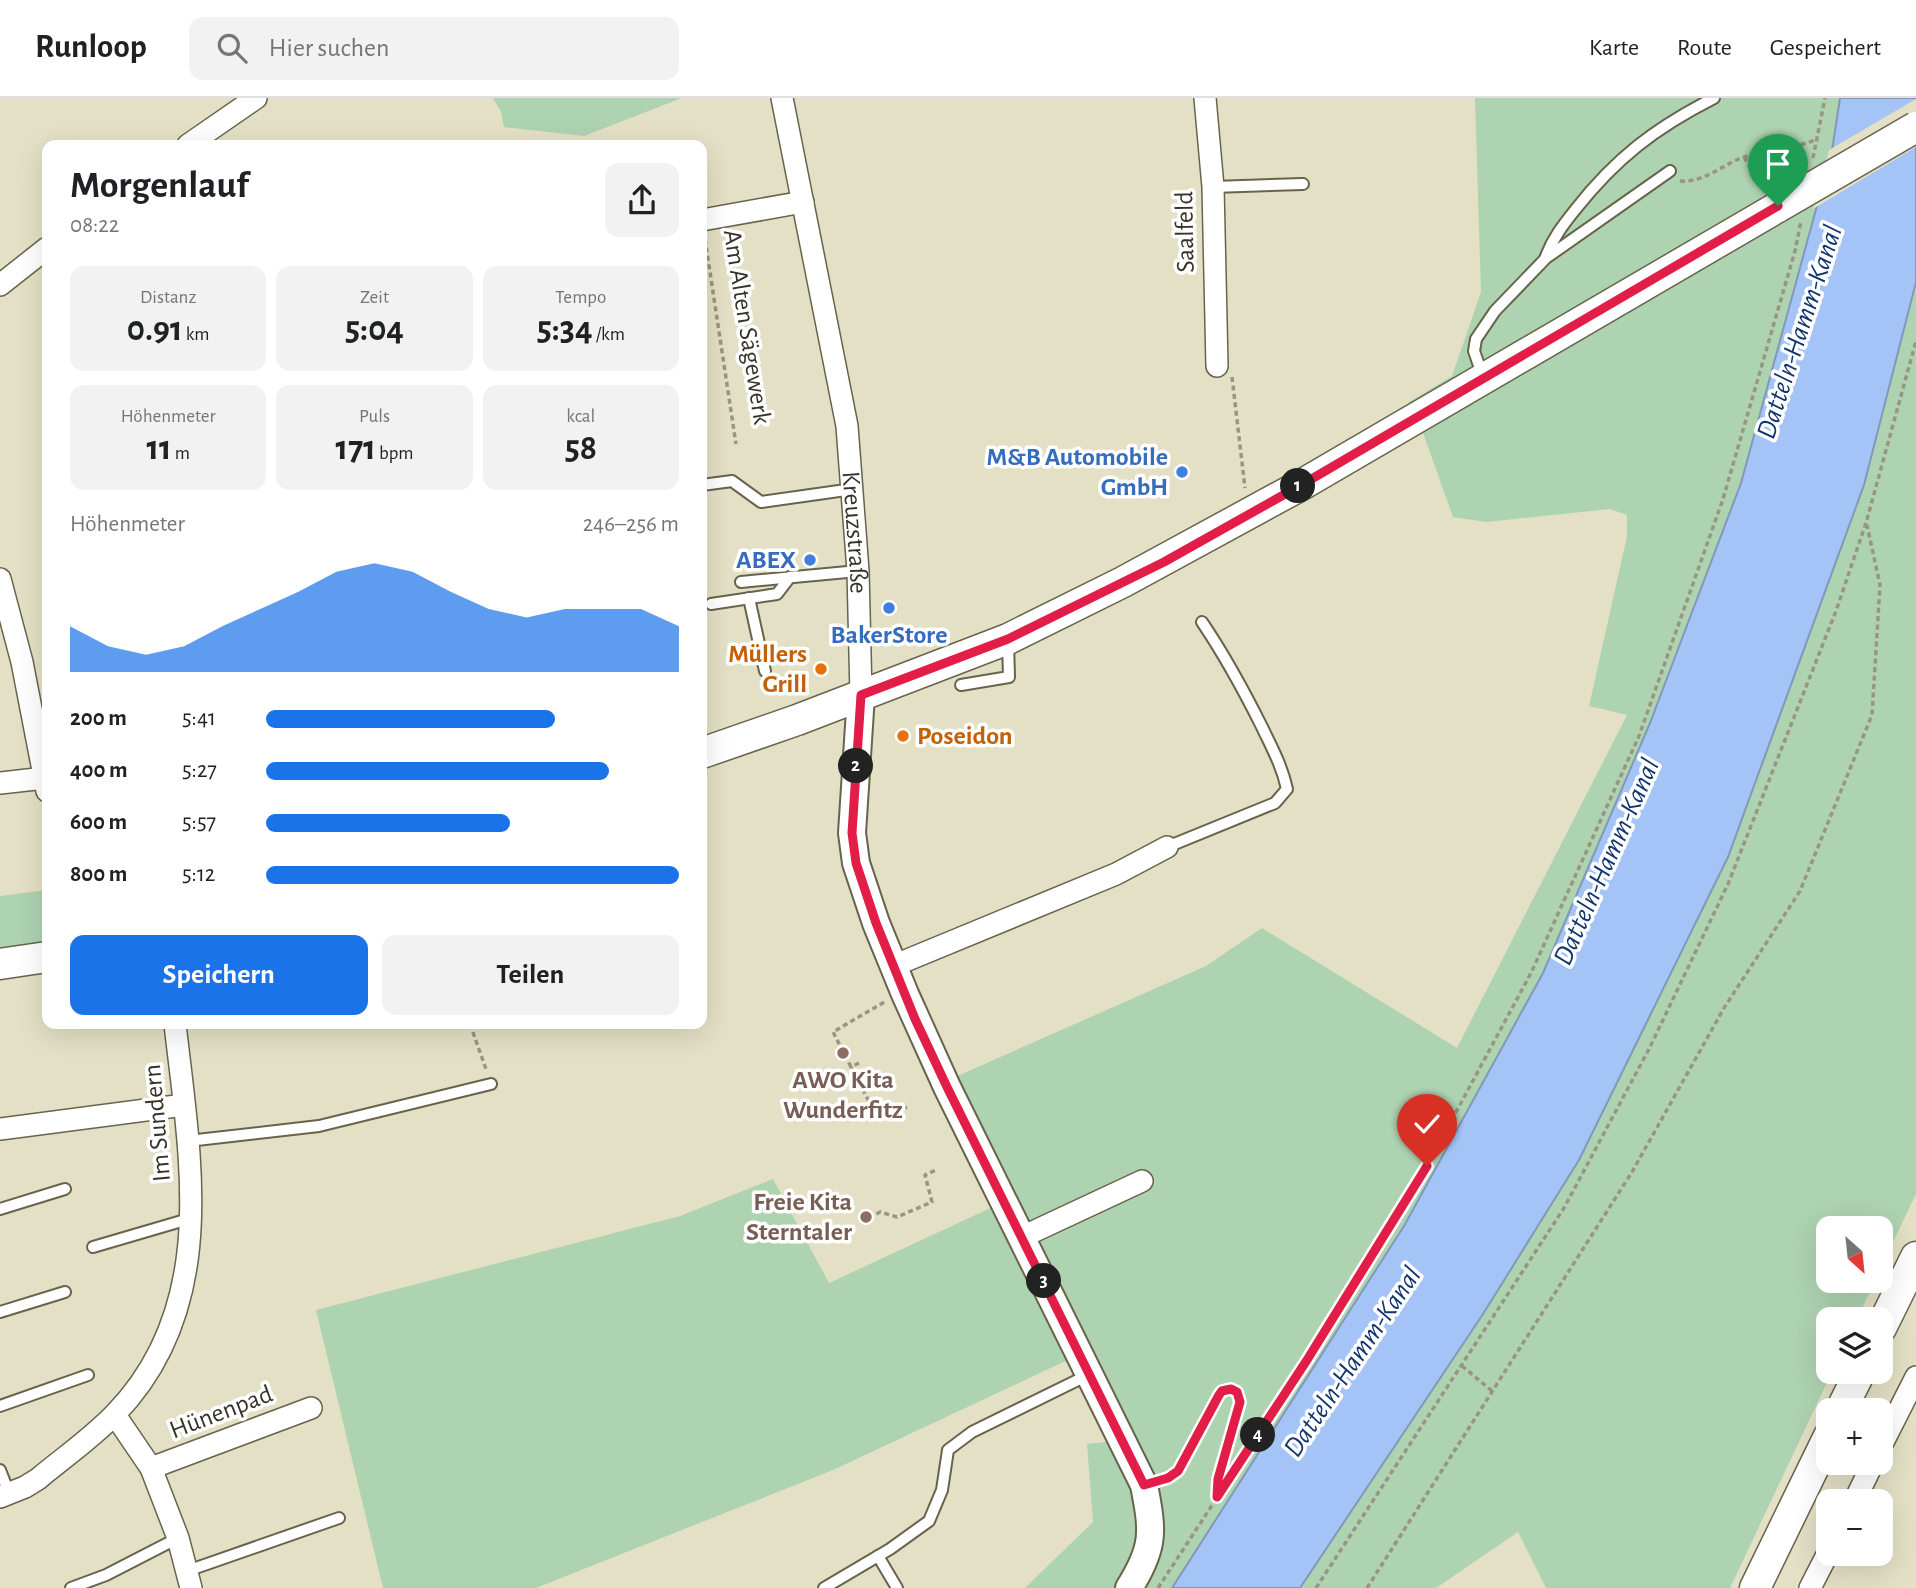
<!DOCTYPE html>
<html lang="de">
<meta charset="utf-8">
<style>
body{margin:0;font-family:"Alegreya Sans",sans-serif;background:#f2f2f2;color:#202124;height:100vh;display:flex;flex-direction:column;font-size:26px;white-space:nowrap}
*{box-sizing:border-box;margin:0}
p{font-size:23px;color:#757577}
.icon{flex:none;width:38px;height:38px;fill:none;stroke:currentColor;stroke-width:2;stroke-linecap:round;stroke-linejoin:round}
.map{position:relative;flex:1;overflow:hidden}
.drawer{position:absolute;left:42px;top:42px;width:665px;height:889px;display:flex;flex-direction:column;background:#fff;border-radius:14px;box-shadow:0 7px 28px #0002}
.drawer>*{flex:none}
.needle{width:46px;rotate:153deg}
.controls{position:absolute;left:1816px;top:1118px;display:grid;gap:14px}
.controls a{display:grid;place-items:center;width:77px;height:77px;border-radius:14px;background:#fff;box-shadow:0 7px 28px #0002;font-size:35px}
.pin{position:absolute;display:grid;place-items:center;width:60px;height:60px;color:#fff;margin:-72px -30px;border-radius:50% 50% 50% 0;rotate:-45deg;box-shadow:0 0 7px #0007}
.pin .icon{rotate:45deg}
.km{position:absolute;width:35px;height:35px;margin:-18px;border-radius:50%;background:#222;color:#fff;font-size:19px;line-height:35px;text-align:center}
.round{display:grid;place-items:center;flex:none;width:74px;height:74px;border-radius:14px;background:#f2f2f2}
.head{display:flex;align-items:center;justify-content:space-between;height:119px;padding:0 28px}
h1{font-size:38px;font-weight:700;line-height:52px}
.stats{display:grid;grid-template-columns:repeat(3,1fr);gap:10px;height:119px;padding:7px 28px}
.stats div{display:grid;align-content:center;border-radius:14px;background:#f2f2f2;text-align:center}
.stats b{font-size:35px;font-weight:700}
.stats small{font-size:19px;font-weight:400}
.stats p{font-size:19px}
.chart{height:196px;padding:14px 28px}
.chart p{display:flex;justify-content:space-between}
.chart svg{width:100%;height:126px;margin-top:7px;fill:#1a73e8;opacity:.7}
.action{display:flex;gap:14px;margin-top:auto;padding:14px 28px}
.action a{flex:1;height:80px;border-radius:14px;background:#1a73e8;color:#fff;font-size:28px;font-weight:700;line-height:80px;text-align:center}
.action a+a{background:#f2f2f2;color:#202124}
ul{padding:0 28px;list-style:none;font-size:23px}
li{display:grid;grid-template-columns:112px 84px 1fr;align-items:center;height:52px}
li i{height:18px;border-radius:9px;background:#1a73e8}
header{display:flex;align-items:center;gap:42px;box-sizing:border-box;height:98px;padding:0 35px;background:#fff;border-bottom:2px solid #e0e0e0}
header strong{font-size:33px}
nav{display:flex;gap:38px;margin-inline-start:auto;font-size:24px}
.search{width:490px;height:63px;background:#f2f2f2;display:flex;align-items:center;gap:18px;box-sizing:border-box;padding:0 24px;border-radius:14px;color:#757577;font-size:26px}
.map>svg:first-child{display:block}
</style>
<header>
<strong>Runloop</strong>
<div class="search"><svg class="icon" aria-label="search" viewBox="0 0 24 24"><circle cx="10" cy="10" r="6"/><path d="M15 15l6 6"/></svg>Hier suchen</div>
<nav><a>Karte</a><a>Route</a><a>Gespeichert</a></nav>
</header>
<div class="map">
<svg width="1916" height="1490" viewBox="0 0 1916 1490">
<rect width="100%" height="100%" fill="#e4e0c5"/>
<g fill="#aed3b1">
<polygon points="493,0 682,0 584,38 504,29 501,14"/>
<polygon points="1475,0 1840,0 1832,53 1741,385 1650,625 1543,875 1404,1128 1172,1490 1025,1490 1093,1424 1087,1346 1113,1343 1087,1253 833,1372 536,1490 383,1490 316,1212 680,1118 773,1081 829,1185 1012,1100 953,980 1206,868 1262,830 1457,950 1627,617 1589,608 1627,438 1627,417 1610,411 1486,424 1453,419 1422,332 1409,304 1452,278 1481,194"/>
<polygon points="1916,184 1916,1096 1881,1169 1881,1130 1829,1130 1829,1183 1875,1183 1857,1221 1829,1222 1829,1274 1832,1274 1730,1490 1546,1490 1518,1434 1436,1490 1300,1490 1483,1216 1579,1062 1728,759 1864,387"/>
<polygon points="47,792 47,862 0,869 0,798"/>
</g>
<polygon fill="#a4c3f6" stroke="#8398b8" stroke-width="2" points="1840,0 1916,0 1916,184 1864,387 1728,759 1579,1062 1483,1216 1300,1490 1172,1490 1404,1128 1543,875 1650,625 1741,385 1832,53"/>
<polygon fill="#e4e0c5" points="1916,1 1916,49 1813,111 1829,52"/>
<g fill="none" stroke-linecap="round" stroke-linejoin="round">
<g stroke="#67634c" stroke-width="14">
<g id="service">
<polyline points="1213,89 1303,86"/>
<path d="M1546,158C1553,140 1563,127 1575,112C1616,60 1655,30 1714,0"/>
<polyline points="1483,279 1474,253 1476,241 1495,213 1546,160 1670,73"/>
<polyline points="702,387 732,383 761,404 853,391"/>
<polyline points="741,484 858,473"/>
<polyline points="749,500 765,573"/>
<polyline points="711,506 777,496 790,479"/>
<polyline points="961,587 1009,579 1008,544"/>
<path d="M1167,749L1275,705L1287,691C1282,668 1272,650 1262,629C1244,593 1225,558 1202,524"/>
<polyline points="188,1043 319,1028 491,986"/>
<polyline points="0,1111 65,1091"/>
<polyline points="93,1149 192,1120"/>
<polyline points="0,1214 65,1194"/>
<polyline points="0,1308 88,1277"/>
<polyline points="0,1372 9,1395"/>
<polyline points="878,1458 897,1490"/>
<polyline points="187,1473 339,1420"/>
<polyline points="71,1490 106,1477 178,1440"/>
<polyline points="824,1490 890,1451 929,1423 942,1392 948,1352 972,1334 1088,1277"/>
</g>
</g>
<g stroke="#67634c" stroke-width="24">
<g id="minor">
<path id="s1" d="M782,0L847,328L858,473L861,597"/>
<polyline points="1205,0 1213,89 1217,268"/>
<polyline points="188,47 256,0"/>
<polyline points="702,122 803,104"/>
<polyline points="0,187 47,150"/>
<polyline points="0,481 22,564 47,693"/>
<polyline points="0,685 45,680"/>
<polyline points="893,868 1116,776 1167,749"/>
<polyline points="0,1031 184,1007"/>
<polyline points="1022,1139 1142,1083"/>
<polyline points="115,1317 151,1370 178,1440 191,1490"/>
<polyline points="1881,1348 1916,1279"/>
<polyline points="151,1370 311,1310"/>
<path d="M0,1399L25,1389L38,1381C63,1360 92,1340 115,1316C220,1208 190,1060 175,926"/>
<polyline points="1854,1404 1873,1365"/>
<polyline points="1810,1490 1829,1453"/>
</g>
</g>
<g stroke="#67634c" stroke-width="30">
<path id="tertiary" d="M861,597L852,735L856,765L876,825L905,896L947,989L1144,1387C1153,1433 1155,1449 1129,1490"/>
</g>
<g stroke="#67634c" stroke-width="33">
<g id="secondary">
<polyline points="702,655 797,622 1008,541 1123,484 1303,386 1778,109"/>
<polyline points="0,866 47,859"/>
<polyline points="1881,1230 1916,1159"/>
<polyline points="1841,1312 1860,1274"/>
<polyline points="1755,1490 1829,1338"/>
</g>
</g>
<g stroke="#989581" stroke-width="3.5" stroke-dasharray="5 3.5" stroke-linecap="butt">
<polyline points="1744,59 1763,90"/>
<polyline points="1813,60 1825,0"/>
<path d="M1680,83C1705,85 1724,65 1747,58C1771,50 1792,52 1817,41"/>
<polyline points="705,141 736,346"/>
<polyline points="1232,279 1245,390"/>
<polyline points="470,926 487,974"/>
<polyline points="859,965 851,969 877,1019 907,1009"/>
<polyline points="851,969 833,934 886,903"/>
<polyline points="869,1120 880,1114 897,1119 932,1104 925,1077 938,1071"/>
<polyline points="1462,1268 1492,1293"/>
<polyline points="1165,1381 1178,1373 1219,1297 1222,1293 1231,1291 1237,1294 1240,1304 1218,1382 1217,1397"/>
<polyline points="1158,1490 1307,1262 1427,1068 1531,875 1639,638 1723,401 1795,153 1801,123"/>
<polyline points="1316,1490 1564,1110 1649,951 1728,786 1836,513 1866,425 1916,243"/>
<polyline points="1367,1490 1632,1074 1724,910 1800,793 1872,617 1880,487 1867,427"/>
</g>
<use href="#service" stroke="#fff" stroke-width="10"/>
<use href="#minor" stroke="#fff" stroke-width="21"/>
<use href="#tertiary" stroke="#fff" stroke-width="26"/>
<use href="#secondary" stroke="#fff" stroke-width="30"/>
<g stroke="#67634c" stroke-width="33" stroke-linecap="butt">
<polyline id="secondary-bridge" points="1778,109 1916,29"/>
</g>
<use href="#secondary-bridge" stroke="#fff" stroke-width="30"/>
</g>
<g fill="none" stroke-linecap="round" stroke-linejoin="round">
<g stroke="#fff" stroke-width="14">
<polyline id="route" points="1427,1068 1307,1262 1217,1399 1218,1381 1240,1304 1237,1294 1231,1291 1222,1293 1219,1297 1178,1373 1168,1380 1144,1387 947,989 915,921 876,825 856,765 852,735 861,597 1008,541 1164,464 1303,386 1778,108"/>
</g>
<use href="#route" stroke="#e11d48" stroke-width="9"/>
</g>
<g fill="#3f7fe0" stroke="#fff" stroke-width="2.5">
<circle cx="1182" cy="374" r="7"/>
<circle cx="810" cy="462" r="7"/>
<circle cx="889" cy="510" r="7"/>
</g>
<g fill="#e8710a" stroke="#fff" stroke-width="2.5">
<circle cx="821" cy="571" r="7"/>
<circle cx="903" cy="638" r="7"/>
</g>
<g fill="#8d6e63" stroke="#fff" stroke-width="2.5">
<circle cx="843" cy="955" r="7"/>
<circle cx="866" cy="1119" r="7"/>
</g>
<g text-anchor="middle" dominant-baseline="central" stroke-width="7" stroke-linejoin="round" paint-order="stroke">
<g font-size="26" fill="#353329" stroke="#fff">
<text transform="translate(1185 134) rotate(-91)">Saalfeld</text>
<text transform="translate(747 229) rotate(81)">Am Alten Sägewerk</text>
<text stroke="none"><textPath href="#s1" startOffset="441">Kreuzstraße</textPath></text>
<text transform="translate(157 1025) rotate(-95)">Im Sundern</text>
<text transform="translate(221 1314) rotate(-21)">Hünenpad</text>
</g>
<g font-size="26" font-weight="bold" fill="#366cbe" stroke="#fff" text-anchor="end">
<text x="1168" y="359">M&amp;B Automobile<tspan x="1168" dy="30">GmbH</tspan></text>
<text x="796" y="462">ABEX</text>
<text x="889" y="537" text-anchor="middle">BakerStore</text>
</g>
<g font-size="26" font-weight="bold" fill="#c56008" stroke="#fff" text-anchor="end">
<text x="807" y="556">Müllers<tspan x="807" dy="30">Grill</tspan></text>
<text x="917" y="638" text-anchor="start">Poseidon</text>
</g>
<g font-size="26" font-weight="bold" fill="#785e54" stroke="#fff">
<text x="843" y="982">AWO Kita<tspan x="843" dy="30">Wunderfitz</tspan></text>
<text x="852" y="1104" text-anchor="end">Freie Kita<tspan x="852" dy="30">Sterntaler</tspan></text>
</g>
<g font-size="28" font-style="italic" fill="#113570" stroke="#fff">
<text transform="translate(1800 234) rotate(-72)">Datteln-Hamm-Kanal</text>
<text transform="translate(1607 764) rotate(-66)">Datteln-Hamm-Kanal</text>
<text transform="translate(1353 1264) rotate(-56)">Datteln-Hamm-Kanal</text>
</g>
</g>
</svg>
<div class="controls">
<a><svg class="needle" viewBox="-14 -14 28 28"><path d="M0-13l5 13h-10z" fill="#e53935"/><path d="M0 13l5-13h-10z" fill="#757577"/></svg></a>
<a><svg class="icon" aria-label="layers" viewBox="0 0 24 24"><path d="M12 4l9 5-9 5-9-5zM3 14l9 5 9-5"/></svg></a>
<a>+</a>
<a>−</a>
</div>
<div class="pin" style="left:1778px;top:108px;background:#1e9e55"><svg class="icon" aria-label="arrive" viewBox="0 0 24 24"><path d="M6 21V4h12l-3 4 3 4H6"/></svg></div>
<div class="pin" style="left:1427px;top:1068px;background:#d93025"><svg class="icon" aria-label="check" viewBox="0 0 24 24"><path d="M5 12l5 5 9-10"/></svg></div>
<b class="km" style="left:1298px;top:388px">1</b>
<b class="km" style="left:856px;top:668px">2</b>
<b class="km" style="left:1044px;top:1183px">3</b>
<b class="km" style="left:1258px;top:1337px">4</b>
<section class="drawer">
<div class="head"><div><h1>Morgenlauf</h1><p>08:22</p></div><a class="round"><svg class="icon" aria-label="share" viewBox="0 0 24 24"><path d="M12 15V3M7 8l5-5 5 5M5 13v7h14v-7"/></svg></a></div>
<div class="stats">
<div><p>Distanz</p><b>0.91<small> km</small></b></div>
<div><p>Zeit</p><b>5:04</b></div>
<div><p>Tempo</p><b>5:34<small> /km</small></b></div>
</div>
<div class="stats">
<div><p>Höhenmeter</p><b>11<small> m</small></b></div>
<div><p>Puls</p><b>171<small> bpm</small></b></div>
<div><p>kcal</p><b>58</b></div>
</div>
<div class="chart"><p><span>Höhenmeter</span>246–256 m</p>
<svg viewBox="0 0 160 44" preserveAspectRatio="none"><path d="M0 44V28L10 35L20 38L30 35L40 28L50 22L60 16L70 9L80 6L90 9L100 16L110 22L120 25L130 22L140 22L150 22L160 28V44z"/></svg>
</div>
<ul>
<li><b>200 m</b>5:41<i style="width:70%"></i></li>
<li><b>400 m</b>5:27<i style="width:83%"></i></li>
<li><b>600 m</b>5:57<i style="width:59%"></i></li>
<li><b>800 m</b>5:12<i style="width:100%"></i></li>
</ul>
<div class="action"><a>Speichern</a><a>Teilen</a></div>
</section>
</div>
